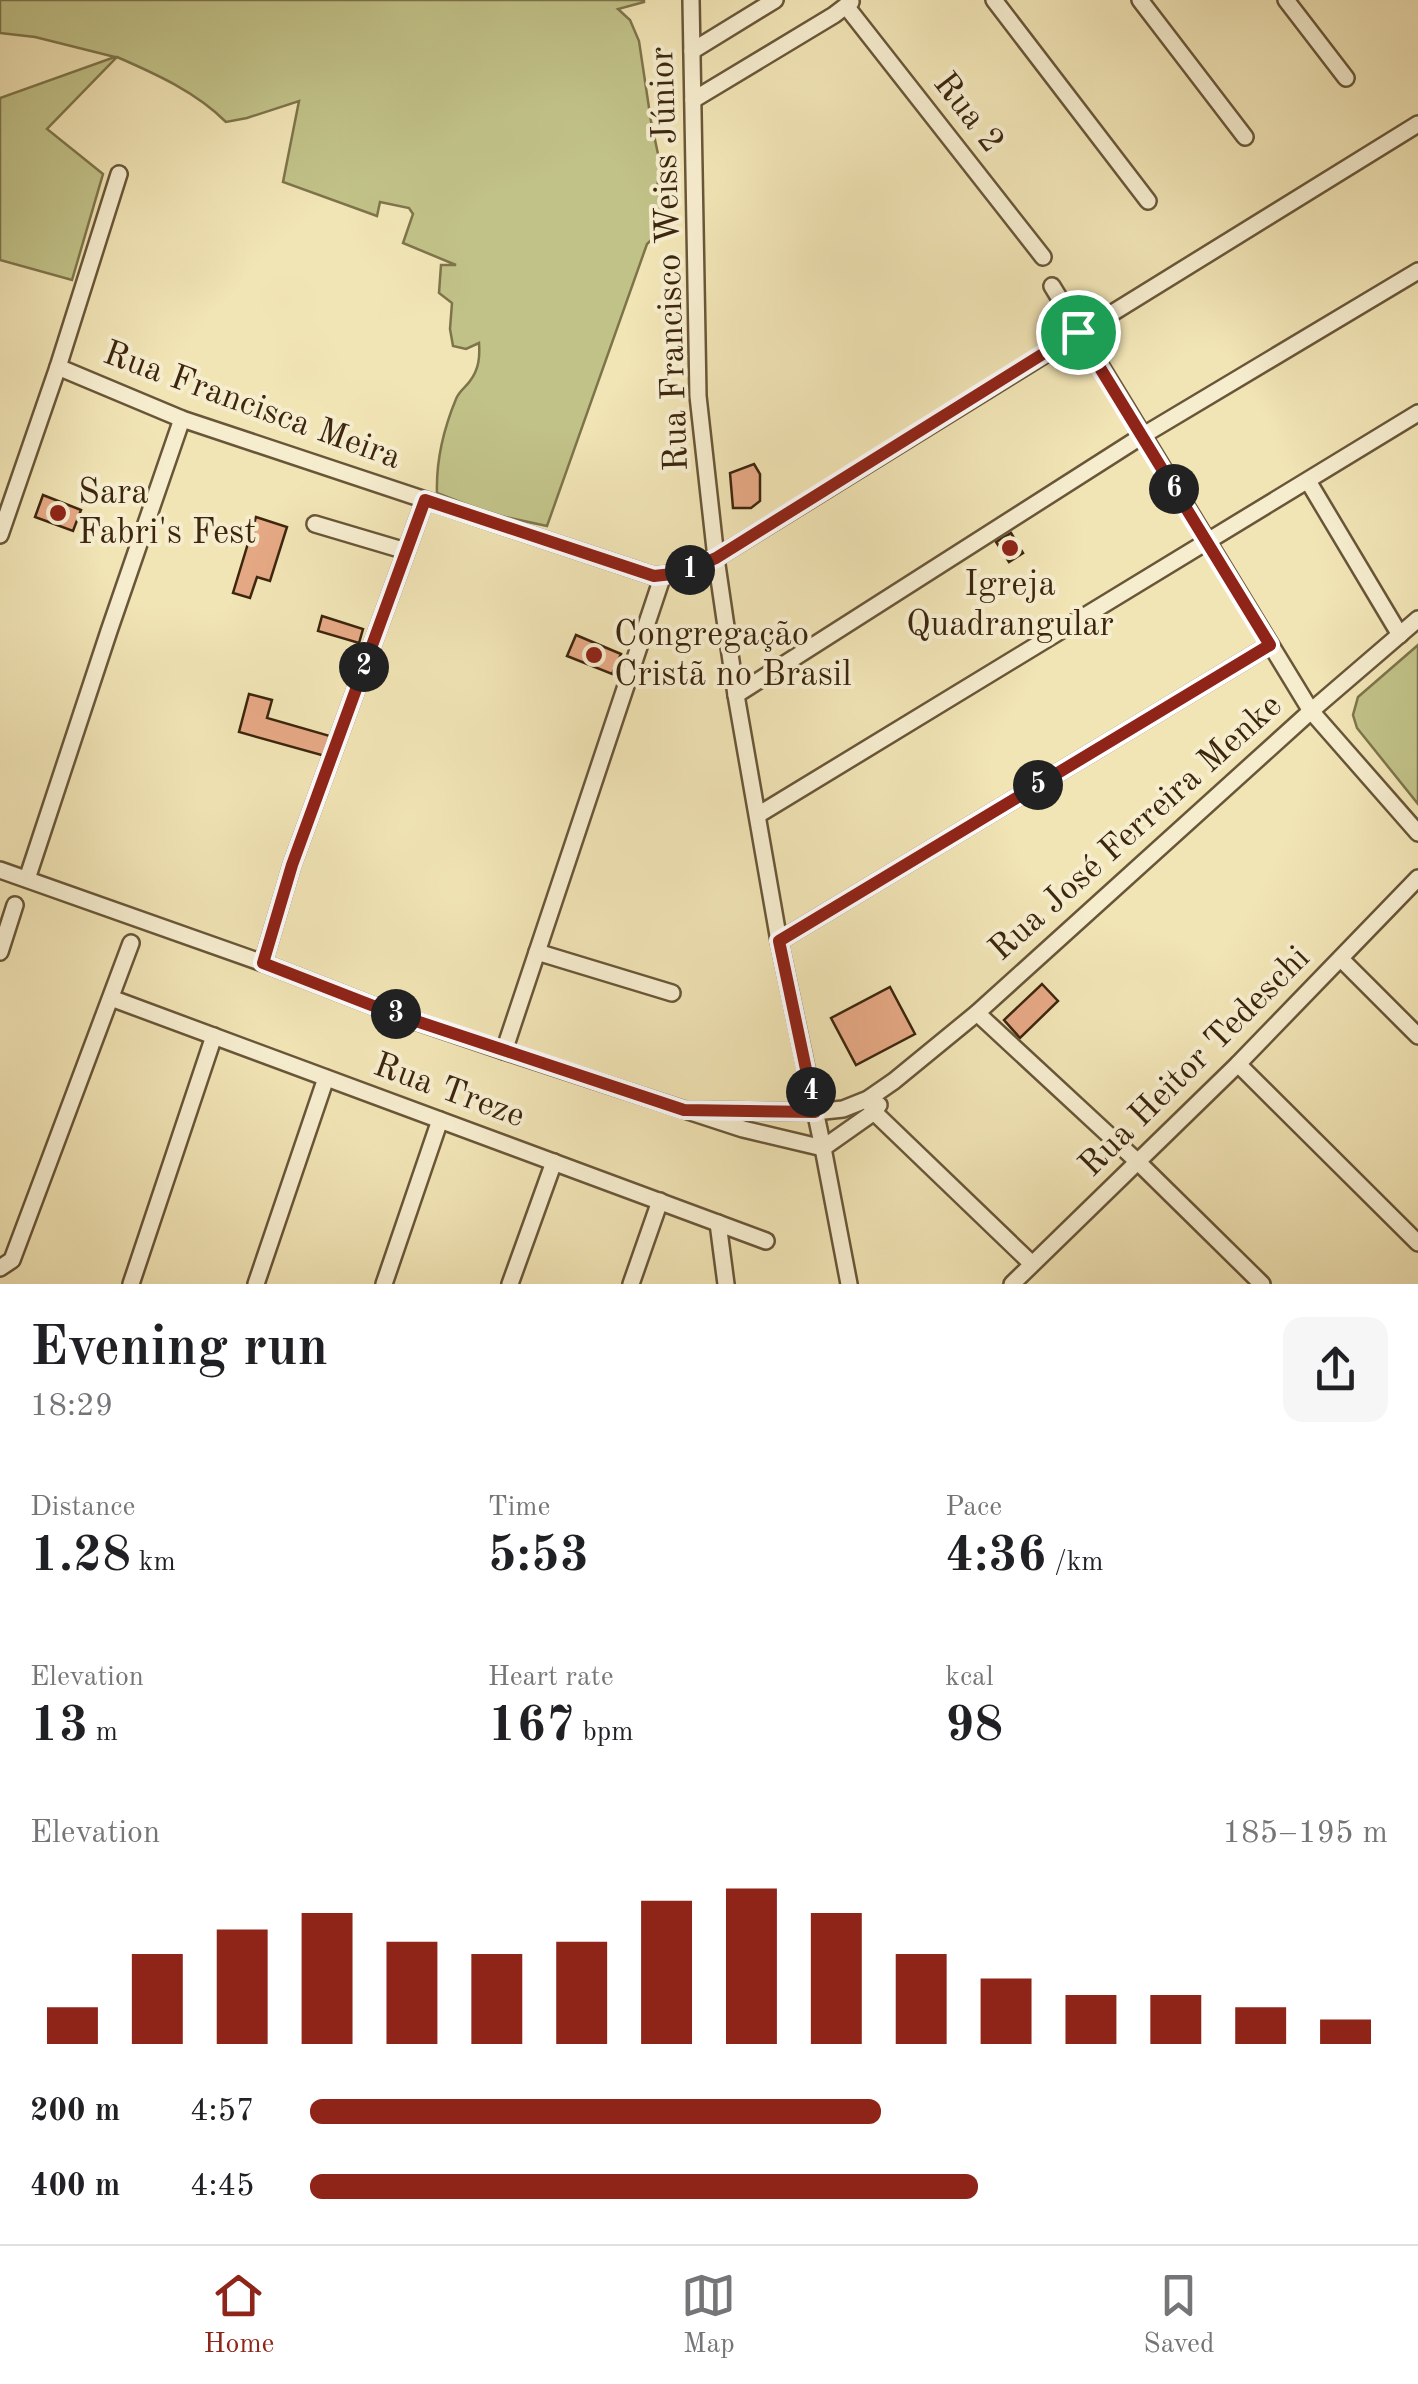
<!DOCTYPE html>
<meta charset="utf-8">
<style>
body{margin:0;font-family:"Old Standard TT",serif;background:#f6f6f6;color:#202124;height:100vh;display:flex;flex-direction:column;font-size:38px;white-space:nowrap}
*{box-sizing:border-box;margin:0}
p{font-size:32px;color:#757577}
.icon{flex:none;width:55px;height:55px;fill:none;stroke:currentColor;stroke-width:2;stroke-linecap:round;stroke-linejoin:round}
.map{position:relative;height:1284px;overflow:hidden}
.side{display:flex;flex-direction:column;background:#fff;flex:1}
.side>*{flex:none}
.pin{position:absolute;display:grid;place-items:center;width:85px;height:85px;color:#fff;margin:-42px;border:5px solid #fff;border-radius:50%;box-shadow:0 2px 10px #0007}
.km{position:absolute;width:50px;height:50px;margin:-25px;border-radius:50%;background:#222;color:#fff;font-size:28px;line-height:50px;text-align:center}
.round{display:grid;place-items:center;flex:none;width:105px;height:105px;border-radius:20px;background:#f6f6f6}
.summary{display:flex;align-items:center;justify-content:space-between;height:170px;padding:0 30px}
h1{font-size:55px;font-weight:800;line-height:75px}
.figures{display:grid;grid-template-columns:repeat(3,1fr);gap:15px;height:170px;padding:10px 30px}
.figures div{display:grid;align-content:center}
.figures b{font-size:50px;font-weight:800}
.figures small{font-size:28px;font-weight:400}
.figures p{font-size:28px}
.chart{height:280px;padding:20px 30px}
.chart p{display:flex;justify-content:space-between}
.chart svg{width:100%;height:180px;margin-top:10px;stroke:#8f2418;stroke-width:6}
ul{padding:0 30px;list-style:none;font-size:32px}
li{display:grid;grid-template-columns:160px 120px 1fr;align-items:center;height:75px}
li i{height:25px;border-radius:12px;background:#8f2418}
.dock{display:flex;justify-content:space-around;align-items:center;height:140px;border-top:2px solid #e0e0e0;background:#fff;font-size:28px;color:#757577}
.dock a{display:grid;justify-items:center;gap:5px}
.dock .selected{color:#8f2418}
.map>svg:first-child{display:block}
</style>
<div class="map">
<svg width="1418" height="1284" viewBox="0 0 1418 1284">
<rect width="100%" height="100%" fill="#f1e4b5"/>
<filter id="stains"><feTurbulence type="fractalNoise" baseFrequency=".002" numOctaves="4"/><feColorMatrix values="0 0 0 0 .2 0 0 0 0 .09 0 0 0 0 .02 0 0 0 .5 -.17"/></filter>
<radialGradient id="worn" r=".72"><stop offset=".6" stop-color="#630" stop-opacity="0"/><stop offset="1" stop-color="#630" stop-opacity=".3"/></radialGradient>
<g fill="#c1c288" stroke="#7e744b" stroke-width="2.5">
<path d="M0,0H644V2L618,9L630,20L639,41L651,121L661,168L656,191L668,197L664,228L647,244L547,526L491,514L437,493C436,462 444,428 456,399C459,391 465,388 470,381C479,369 480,357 479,343L466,349L453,346L450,329L452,303L439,293L441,265H456L403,243L413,214L409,208L380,202L377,216L283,182L299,101L247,118L226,122C196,92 156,74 117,57L47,129L103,174L72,280L0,260V98L115,57L35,37L0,33Z"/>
<polygon points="1418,645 1418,804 1357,728 1353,715 1358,697"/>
</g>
<g fill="#e6a985" stroke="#3c260e" stroke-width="2.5">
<polygon points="754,464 760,474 760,501 751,508 733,508 730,473"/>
<polygon points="43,495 81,510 73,531 35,517"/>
<polygon points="256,517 287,527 270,581 257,577 250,598 233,593"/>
<polygon points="1011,533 1023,553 1009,562 996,542"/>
<polygon points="322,616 363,629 359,643 318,631"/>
<polygon points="576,635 621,654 612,674 567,656"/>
<polygon points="249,694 272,700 267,718 330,736 325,756 239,732"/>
<polygon points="1042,984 1058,1001 1020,1038 1004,1020"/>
<polygon points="890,987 915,1034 856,1065 831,1018"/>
</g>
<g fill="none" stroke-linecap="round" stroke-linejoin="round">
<g stroke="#695638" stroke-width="20">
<g id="minor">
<polyline points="691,0 698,396 716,558 736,695 779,941 823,1148 849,1284"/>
<polyline points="994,0 1148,201"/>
<polyline points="1140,0 1245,137"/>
<polyline points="1286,0 1346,78"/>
<polyline points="846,6 1043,257"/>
<polyline points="692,51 775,0"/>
<polyline points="693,100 834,15 851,2"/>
<polyline points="1052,286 1311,711 1418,833"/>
<polyline points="58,367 182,419 654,576 681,573 716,558 1418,124"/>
<polyline points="1308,481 1400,635"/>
<polyline points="315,524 406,551"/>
<polyline points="0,535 58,367 119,174"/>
<polyline points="736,695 1142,436 1418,271"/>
<polyline points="758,815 1418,413"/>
<polyline points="0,870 263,963 389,1012 504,1051 743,1129 823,1148"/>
<polyline points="27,879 109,631 182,419"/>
<polyline points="779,941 1270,645"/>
<polyline points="0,952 15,905"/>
<polyline points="537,952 672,993"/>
<polyline points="1341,959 1418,1036"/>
<polyline points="263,963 292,865 425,500"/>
<polyline points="111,998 766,1241"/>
<polyline points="977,1013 1139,1163 1262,1284"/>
<polyline points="504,1051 663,575"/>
<polyline points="1238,1064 1418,1243"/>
<polyline points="868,1099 874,1112 1031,1263"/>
<polyline points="685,1110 815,1112 843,1109 868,1099 894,1081 977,1013 1311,711 1418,619"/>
<polyline points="823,1148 874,1112 879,1105"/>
<polyline points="718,1223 726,1284"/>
<polyline points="0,1268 12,1260 131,943"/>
<polyline points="131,1284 214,1036"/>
<polyline points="256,1284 326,1078"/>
<polyline points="384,1284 440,1120"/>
<polyline points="510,1284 554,1162"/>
<polyline points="631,1284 660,1201"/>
<polyline points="1012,1284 1238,1064 1418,878"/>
</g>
</g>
<use href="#minor" stroke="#f6edcf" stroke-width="15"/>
</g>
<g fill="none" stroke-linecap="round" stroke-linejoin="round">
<g stroke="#fff" stroke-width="20">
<polygon id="route" points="1078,332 1270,645 779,941 815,1112 684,1110 389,1012 263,963 292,865 425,500 654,576 681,573 716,558"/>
</g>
<use href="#route" stroke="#8f2418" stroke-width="12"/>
</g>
<g fill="#8f2418" stroke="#f6edcf" stroke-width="4">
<circle cx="58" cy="513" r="10"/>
<circle cx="1010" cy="548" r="10"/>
<circle cx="594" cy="655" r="10"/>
</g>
<g text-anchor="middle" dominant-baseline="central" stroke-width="8" stroke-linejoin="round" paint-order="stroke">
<g font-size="35" fill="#3c260e" stroke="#f6edcf">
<text transform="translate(968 113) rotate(52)">Rua 2</text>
<text transform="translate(670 259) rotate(-92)">Rua Francisco Weiss Júnior</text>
<text transform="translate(252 406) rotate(20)">Rua Francisca Meira</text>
<text transform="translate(1136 828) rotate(-42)">Rua José Ferreira Menke</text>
<text transform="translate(1195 1062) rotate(-45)">Rua Heitor Tedeschi</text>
<text transform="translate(449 1091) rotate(20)">Rua Treze</text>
</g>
<g font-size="35" fill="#3c260e" stroke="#f6edcf" text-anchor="start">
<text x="78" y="493">Sara<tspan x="78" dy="40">Fabri's Fest</tspan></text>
<text x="1010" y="585" text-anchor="middle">Igreja<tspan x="1010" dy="40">Quadrangular</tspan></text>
<text x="614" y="635">Congregação<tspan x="614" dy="40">Cristã no Brasil</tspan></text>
</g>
</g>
<rect width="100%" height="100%" filter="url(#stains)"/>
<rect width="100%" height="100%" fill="url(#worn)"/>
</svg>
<div class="pin" style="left:1078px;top:332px;background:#1e9e55"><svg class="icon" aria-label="arrive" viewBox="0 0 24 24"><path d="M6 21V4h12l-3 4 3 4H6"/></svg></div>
<b class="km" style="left:690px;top:570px">1</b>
<b class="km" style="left:364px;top:667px">2</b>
<b class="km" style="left:396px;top:1014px">3</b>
<b class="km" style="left:811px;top:1092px">4</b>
<b class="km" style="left:1038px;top:785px">5</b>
<b class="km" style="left:1174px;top:489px">6</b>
</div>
<section class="side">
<div class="summary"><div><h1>Evening run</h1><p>18:29</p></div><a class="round"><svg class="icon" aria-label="share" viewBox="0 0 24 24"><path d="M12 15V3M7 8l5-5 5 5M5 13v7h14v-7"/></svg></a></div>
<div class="figures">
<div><p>Distance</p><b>1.28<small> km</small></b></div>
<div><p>Time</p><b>5:53</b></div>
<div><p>Pace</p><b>4:36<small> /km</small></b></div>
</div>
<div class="figures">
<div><p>Elevation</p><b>13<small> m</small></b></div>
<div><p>Heart rate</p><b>167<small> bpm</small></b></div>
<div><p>kcal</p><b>98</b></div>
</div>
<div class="chart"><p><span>Elevation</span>185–195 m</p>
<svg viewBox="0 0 160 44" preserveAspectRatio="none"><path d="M5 44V35M15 44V22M25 44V16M35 44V12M45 44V19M55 44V22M65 44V19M75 44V9M85 44V6M95 44V12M105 44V22M115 44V28M125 44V32M135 44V32M145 44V35M155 44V38"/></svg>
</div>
<ul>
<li><b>200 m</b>4:57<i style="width:53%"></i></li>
<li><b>400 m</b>4:45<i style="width:62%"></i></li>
</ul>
</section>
<nav class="dock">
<a class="selected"><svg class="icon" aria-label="home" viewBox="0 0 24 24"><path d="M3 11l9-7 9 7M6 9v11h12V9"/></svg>Home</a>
<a><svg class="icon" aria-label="map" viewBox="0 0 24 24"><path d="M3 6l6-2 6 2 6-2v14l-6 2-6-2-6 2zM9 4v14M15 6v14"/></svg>Map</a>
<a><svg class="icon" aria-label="saved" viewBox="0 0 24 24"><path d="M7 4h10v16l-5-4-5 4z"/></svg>Saved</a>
</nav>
